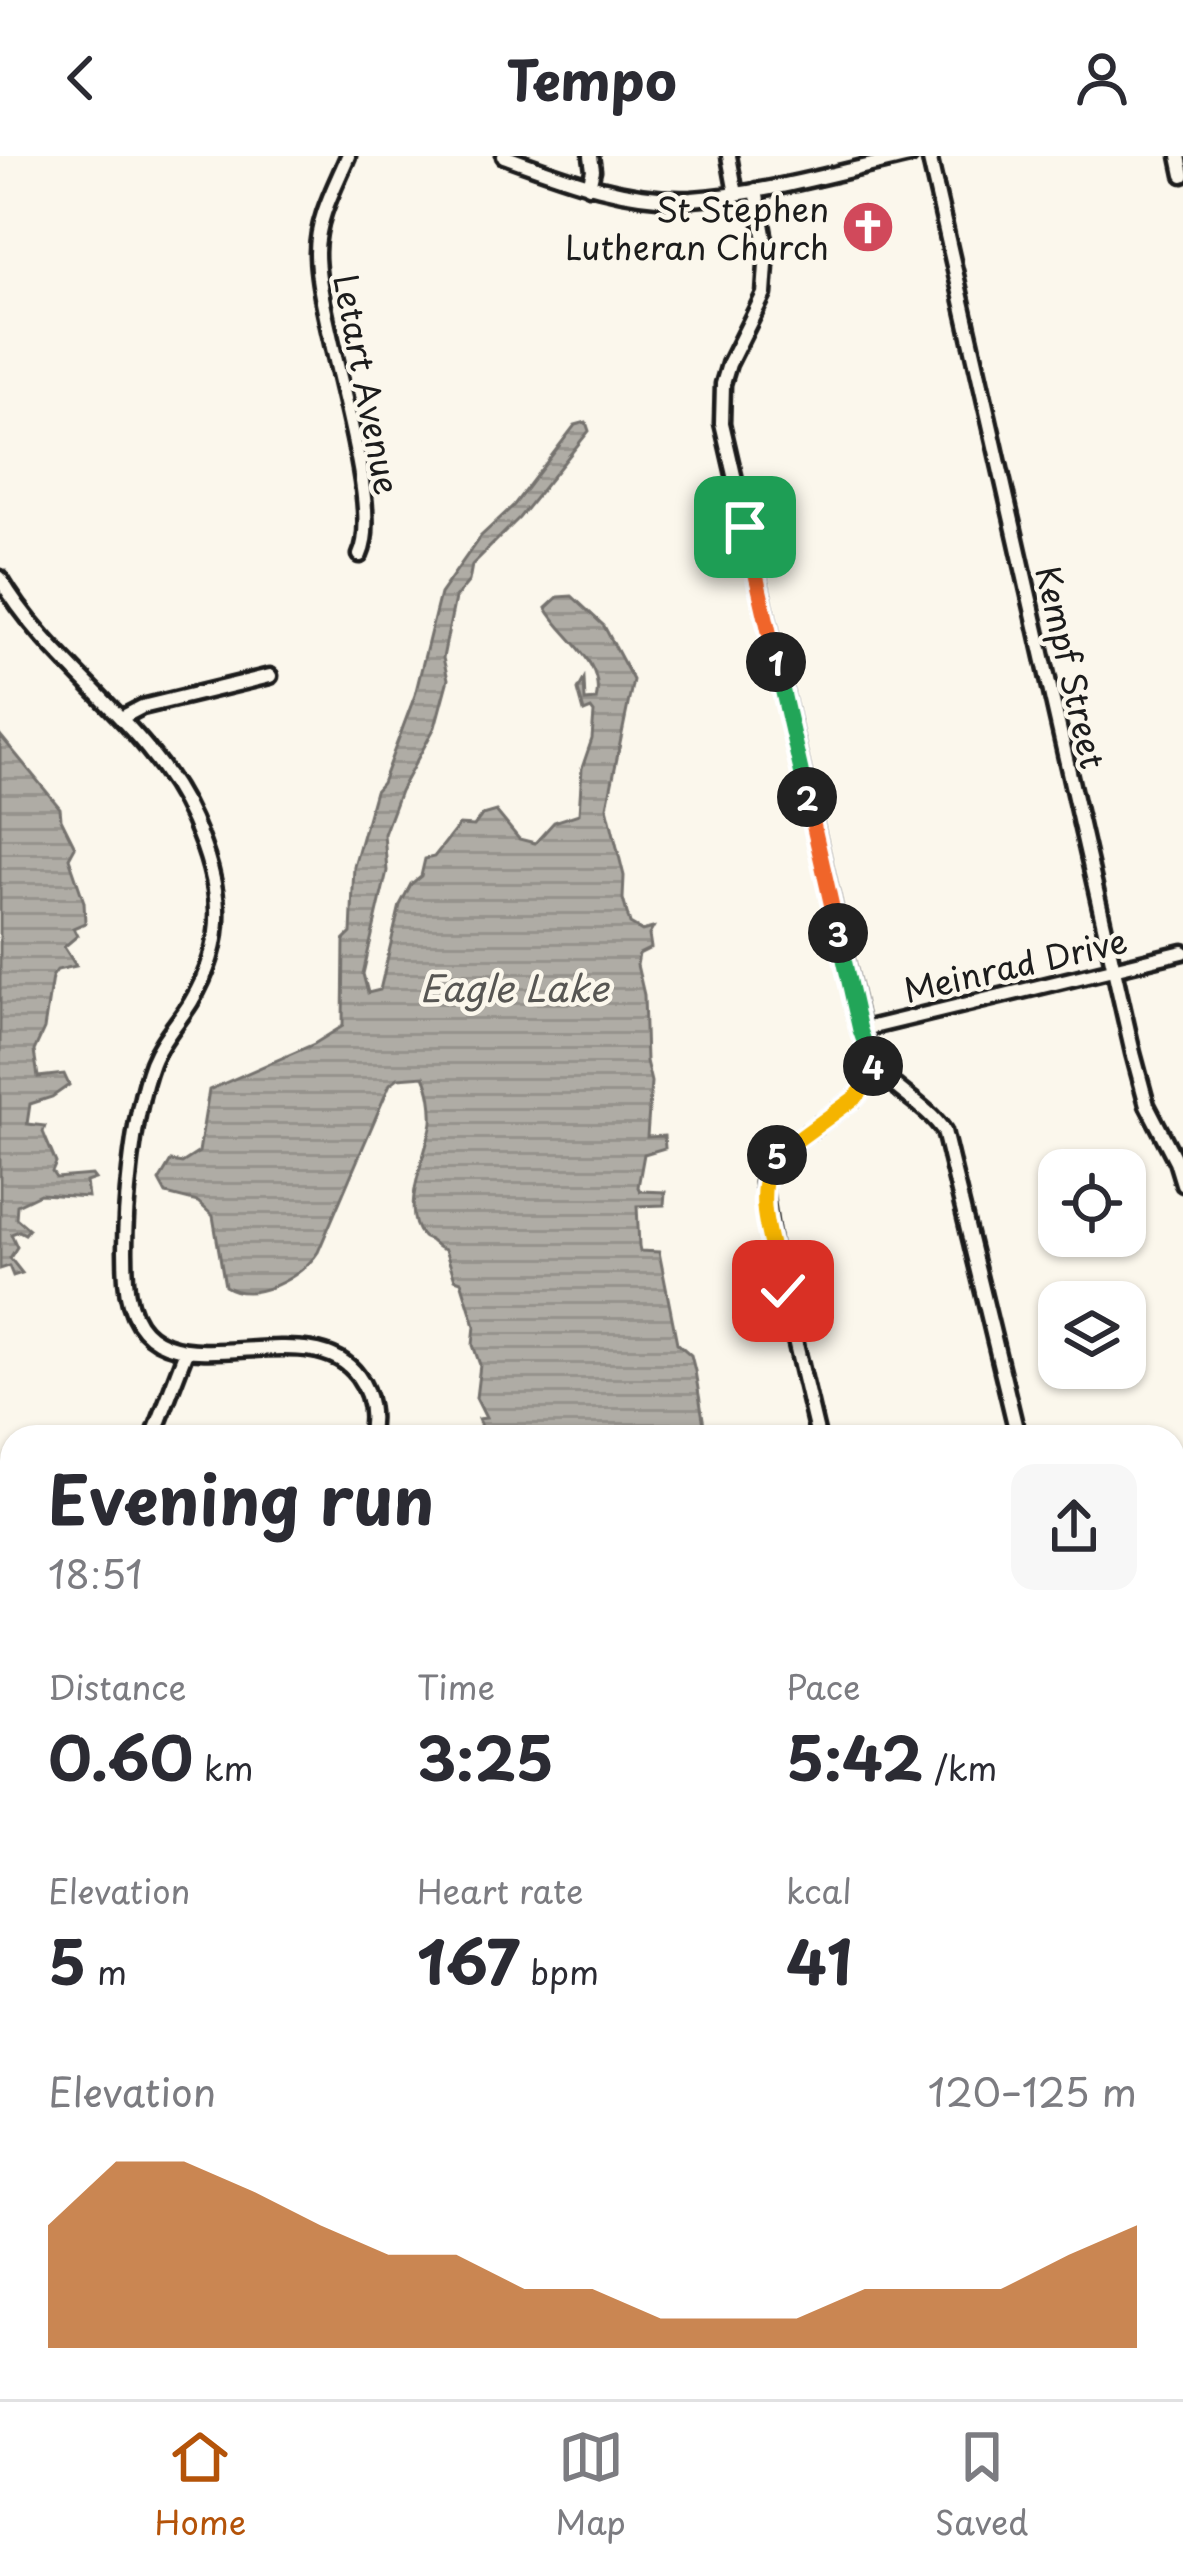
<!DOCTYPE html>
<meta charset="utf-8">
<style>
body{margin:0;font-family:"Playpen Sans",sans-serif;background:#f7f7f7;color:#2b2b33;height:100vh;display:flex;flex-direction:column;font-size:45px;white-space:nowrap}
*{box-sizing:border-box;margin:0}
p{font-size:39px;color:#7c7c81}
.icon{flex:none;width:66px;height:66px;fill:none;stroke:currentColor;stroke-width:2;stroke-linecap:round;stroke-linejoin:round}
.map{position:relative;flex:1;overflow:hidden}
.drawer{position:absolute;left:0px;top:1269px;width:1185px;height:975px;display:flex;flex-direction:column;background:#fff;border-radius:36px 36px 0 0;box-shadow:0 3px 9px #0004}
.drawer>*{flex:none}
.controls{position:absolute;left:1038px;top:993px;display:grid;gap:24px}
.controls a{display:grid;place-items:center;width:108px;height:108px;border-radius:24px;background:#fff;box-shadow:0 3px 9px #0004;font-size:60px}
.pin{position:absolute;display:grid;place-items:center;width:102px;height:102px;color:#fff;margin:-51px;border-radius:24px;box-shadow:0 6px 18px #0006}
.km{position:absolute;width:60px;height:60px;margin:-30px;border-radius:50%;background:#222;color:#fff;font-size:33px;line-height:60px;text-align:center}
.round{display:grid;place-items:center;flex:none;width:126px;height:126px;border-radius:24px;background:#f7f7f7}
.headline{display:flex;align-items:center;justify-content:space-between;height:204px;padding:0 48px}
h1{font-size:66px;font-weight:700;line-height:90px}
.metrics{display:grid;grid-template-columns:repeat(3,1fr);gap:18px;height:204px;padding:12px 48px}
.metrics div{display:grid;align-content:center}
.metrics b{font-size:60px;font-weight:700}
.metrics small{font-size:33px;font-weight:400}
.metrics p{font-size:33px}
.chart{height:336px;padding:24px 48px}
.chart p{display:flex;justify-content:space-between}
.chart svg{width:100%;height:216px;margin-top:12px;fill:#b45309;opacity:.7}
header{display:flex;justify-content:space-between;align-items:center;height:156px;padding:0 48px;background:#fff;font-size:54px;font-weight:700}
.tabs{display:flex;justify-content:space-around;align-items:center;height:168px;border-top:3px solid #e1e1e2;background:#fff;font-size:33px;color:#7c7c81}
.tabs a{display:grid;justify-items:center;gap:6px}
.tabs .current{color:#b45309}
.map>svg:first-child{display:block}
</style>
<header><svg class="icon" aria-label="back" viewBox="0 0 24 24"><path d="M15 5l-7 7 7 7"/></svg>Tempo<svg class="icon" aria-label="person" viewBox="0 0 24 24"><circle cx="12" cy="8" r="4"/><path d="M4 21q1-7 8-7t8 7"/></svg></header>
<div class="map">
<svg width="1183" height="2243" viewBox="0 0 1183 2243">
<defs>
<pattern id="industrial-grid" width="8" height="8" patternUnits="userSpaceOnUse" patternTransform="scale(3)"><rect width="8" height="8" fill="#eae6dc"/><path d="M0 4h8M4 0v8" fill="none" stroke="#c8c5bc"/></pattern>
<pattern id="water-rules" width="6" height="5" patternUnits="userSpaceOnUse" patternTransform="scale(3)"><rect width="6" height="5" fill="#afaca5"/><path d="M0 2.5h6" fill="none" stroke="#96938d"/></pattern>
</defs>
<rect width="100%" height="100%" fill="#fbf7ec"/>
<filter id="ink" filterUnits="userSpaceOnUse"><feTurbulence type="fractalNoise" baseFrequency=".00833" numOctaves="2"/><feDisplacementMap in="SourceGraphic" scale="24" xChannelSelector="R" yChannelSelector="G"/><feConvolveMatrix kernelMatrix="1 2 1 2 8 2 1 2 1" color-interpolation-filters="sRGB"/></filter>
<g filter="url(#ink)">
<g fill="#eae6dc">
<polygon points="1173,1548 1183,1554 1183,2091 1173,2107"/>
<polygon points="12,2146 12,2232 101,2232 104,2243 0,2243 0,2149"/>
</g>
<polygon fill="url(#industrial-grid)" points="1183,2145 1183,2243 1119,2243 1126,2232 1173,2232 1173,2160"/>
<g fill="url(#water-rules)" stroke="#74726e" stroke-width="3">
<path d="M586,266L589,275L519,362L472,409L469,425L455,442L443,502L448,523L435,571L400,635L384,678L387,715L363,818L368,837L380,834L400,749L411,728L421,720L425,703L434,701L459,669L474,670L482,659L496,655L519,683L535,687L554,666L579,658L582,612L592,583L594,557L591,553L584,556L578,534L584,523L585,545L596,544C606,506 562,481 546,452L558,441L572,440L604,470L633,524L607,651L624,720L623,743L630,768L642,775L653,772L649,779L651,792L639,798L637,809L644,839L646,905L651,926L647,981L664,980L665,992L644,998L638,1031L640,1035L665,1036L664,1049L637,1050L639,1090L640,1095L659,1096L677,1187L691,1199L695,1215L706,1281H485L478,1263L486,1262L476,1242L480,1209L473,1189L475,1170L461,1125L455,1123L445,1094C439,1093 436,1089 431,1085C429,1083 425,1083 423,1081C398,1056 428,995 432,966C433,951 430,933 424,920L398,922L390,928L318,1096C302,1121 254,1148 225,1130L213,1060L198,1046L166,1038L159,1025L171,1005L182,1007L199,996L209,934L314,888L343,870L344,784L351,777L354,710L375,635L382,627L415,539L440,438L480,381L514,349L575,269Z"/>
<polygon points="0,579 60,652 61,663 75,691 69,702 84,746 85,767 73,772 77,780 64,791 76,810 57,814 52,821 44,873 34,895 38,921 64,918 69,929 52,941 30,948 27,968 45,970 43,976 56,1007 52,1016 56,1022 92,1019 95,1023 86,1026 88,1041 40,1038 17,1049 16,1062 29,1073 25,1078 19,1075 11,1078 17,1091 10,1102 22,1117 13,1120 9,1110 0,1113"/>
</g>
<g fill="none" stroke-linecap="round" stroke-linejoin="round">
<g stroke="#1c1c1c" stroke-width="21">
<g id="minor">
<path d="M348,0C335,31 317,62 317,97C317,168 385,346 360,399"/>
<path d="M504,0C564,22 627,46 692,43C765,38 838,16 910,0"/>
<polyline points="729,0 736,38"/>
<polyline points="929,0 1133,897 1147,949 1176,1005 1183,1028"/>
<polyline points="1179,0 1183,19"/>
<polyline points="589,30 593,14 591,0"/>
<path d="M756,34L767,95L764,138L729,208L723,228L722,267L867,897C883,930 923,944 944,975L1018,1281"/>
<path d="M0,422C52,512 150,567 193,664C222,730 229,782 191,846C178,867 161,884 152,907C132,960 122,1067 126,1124C136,1260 305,1145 358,1220C371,1238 374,1260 369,1281"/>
<polyline points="121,562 142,551 270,520"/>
<polyline points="860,874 1183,796"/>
<polyline points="153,1281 186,1195"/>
<polyline points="818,1281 772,1087 763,1027 772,1003 856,941 877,915"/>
<polyline points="1173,1385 1183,1383"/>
<polyline points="1173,1540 1183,1547"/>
<polyline points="0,1853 12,1855"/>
<polyline points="0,2006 12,2001"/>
<polyline points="1173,2059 1183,2065"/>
<polyline points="0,2139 12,2136"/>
<polyline points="181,2232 184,2243"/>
<polyline points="722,2232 740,2243"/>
<polyline points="213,2243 260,2232"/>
<polyline points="944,2243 951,2232"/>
</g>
</g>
<g stroke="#1c1c1c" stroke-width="24">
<g id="major">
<polyline points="1173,2132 1183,2117"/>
<polyline points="1100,2243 1108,2232"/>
</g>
</g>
<use href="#minor" stroke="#fbf7ec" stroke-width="12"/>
<use href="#major" stroke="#fbf7ec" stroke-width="15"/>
</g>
</g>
<g fill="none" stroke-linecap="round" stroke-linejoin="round" filter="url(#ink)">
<g stroke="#fff" stroke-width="24">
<polyline id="split-1" points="745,371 776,506"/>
</g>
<g stroke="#fff" stroke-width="24">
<polyline id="split-2" points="776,506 807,641"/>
</g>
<g stroke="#fff" stroke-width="24">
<polyline id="split-3" points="807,641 838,777"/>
</g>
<g stroke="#fff" stroke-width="24">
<polyline id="split-4" points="838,777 860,874 873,910"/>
</g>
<g stroke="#fff" stroke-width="24">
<polyline id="split-5" points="777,999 856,941 877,915 873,910"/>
</g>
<g stroke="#fff" stroke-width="24">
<path id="split-6" d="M777,999C748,1035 774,1094 783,1135"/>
</g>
<use href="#split-1" stroke="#f0652b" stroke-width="15"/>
<use href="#split-2" stroke="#22a559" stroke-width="15"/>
<use href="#split-3" stroke="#f0652b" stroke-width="15"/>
<use href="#split-4" stroke="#22a559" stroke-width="15"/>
<use href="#split-5" stroke="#f5b400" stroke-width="15"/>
<use href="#split-6" stroke="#f5b400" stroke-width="15"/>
</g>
<defs>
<g id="church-disc" transform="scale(2.7)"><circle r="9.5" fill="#d1495b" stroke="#fbf7ec"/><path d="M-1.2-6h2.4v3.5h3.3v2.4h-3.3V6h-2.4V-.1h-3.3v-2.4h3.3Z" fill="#fff"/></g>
</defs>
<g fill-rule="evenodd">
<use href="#church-disc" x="868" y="71"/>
</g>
<g text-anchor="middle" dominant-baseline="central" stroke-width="9" stroke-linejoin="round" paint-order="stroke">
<g font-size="33" fill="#1c1c1c" stroke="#fbf7ec" text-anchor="end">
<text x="829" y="52">St Stephen<tspan x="829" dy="38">Lutheran Church</tspan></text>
</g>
<g font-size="33" fill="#1c1c1c" stroke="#fbf7ec">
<text transform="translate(368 228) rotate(79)">Letart Avenue</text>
<text transform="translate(1072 511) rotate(77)">Kempf Street</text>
<text transform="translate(1015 808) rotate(-13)">Meinrad Drive</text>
</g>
<g font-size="36" font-style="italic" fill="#575653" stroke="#fbf7ec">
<text x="514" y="831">Eagle Lake</text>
</g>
</g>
</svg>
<div class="controls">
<a><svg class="icon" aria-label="locate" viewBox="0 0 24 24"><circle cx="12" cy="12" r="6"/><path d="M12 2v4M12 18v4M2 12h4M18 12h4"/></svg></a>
<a><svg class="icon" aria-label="layers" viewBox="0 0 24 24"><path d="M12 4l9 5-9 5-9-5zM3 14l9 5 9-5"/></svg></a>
</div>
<div class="pin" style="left:745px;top:371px;background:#1e9e55"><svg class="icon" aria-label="arrive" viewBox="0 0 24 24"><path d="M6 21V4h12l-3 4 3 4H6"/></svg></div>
<div class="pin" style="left:783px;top:1135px;background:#d93025"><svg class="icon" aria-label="check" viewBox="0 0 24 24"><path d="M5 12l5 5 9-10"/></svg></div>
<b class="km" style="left:776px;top:506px">1</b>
<b class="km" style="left:807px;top:641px">2</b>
<b class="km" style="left:838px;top:777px">3</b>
<b class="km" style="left:873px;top:910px">4</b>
<b class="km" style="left:777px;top:999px">5</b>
<section class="drawer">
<div class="headline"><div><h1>Evening run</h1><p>18:51</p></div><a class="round"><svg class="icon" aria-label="share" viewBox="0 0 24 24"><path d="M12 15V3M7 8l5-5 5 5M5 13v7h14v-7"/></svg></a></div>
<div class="metrics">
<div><p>Distance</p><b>0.60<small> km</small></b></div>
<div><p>Time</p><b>3:25</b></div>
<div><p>Pace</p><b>5:42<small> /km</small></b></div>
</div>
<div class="metrics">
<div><p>Elevation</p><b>5<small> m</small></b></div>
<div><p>Heart rate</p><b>167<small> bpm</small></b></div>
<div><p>kcal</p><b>41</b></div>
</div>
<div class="chart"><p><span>Elevation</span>120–125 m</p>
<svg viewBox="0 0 160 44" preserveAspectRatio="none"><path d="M0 44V19L10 6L20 6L30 12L40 19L50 25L60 25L70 32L80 32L90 38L100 38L110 38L120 32L130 32L140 32L150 25L160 19V44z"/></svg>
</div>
</section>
</div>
<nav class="tabs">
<a class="current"><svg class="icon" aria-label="home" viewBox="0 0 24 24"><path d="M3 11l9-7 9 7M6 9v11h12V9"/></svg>Home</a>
<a><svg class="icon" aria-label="map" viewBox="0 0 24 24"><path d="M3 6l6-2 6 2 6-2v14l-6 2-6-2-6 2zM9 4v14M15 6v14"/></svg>Map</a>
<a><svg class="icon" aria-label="saved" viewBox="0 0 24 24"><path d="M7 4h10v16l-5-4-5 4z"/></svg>Saved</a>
</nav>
